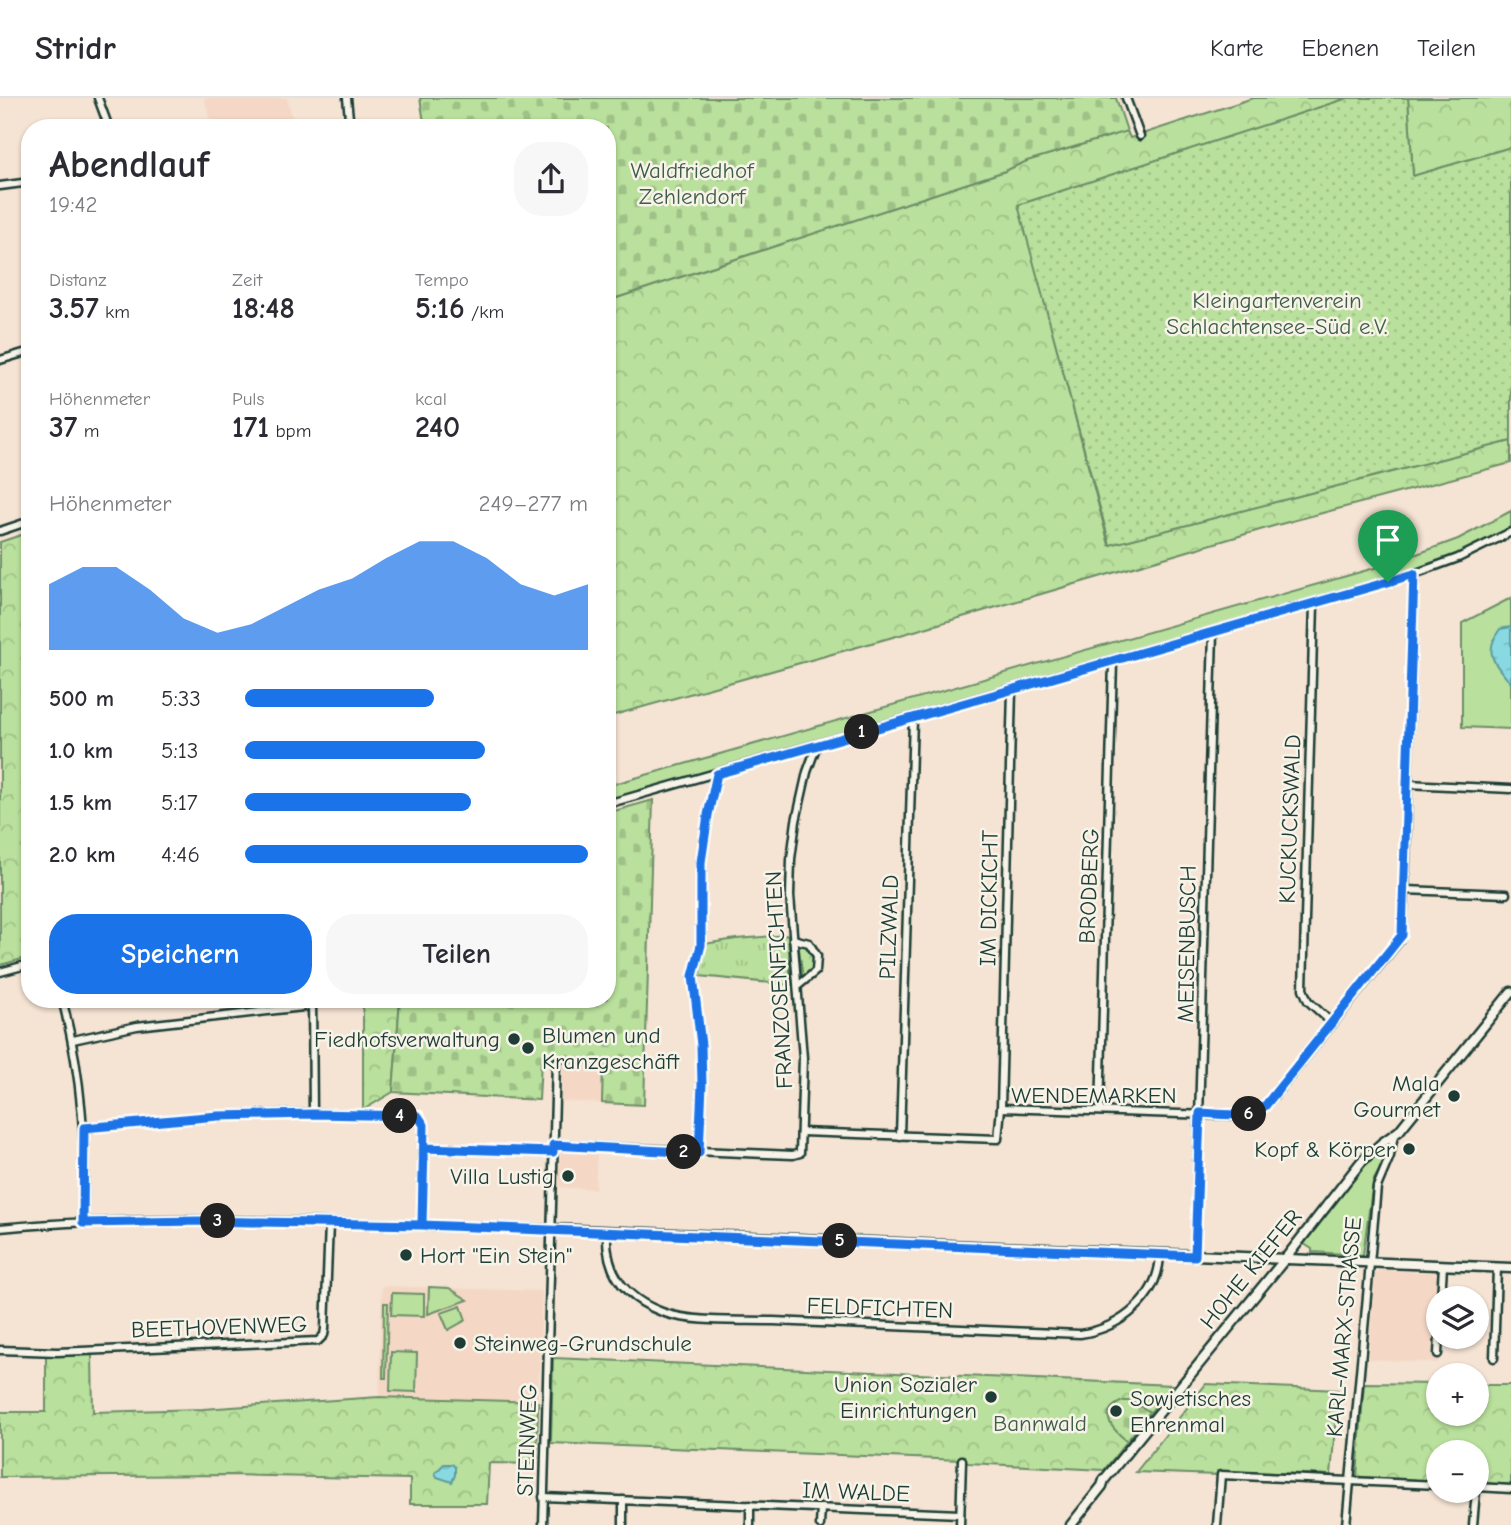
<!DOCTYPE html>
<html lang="de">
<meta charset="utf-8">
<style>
body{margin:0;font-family:"Comic Neue",sans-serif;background:#f7f7f7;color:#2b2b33;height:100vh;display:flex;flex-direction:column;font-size:26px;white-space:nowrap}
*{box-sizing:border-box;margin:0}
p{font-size:23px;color:#7c7c81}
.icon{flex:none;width:38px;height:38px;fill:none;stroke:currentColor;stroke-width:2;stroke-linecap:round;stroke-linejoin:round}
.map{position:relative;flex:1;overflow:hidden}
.side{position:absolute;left:21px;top:21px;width:595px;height:889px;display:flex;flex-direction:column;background:#fff;border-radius:28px;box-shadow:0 2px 5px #0004}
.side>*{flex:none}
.tools{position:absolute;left:1426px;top:1188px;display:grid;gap:14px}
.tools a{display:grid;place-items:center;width:63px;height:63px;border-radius:50%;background:#fff;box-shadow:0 2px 5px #0004;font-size:35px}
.pin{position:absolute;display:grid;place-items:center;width:60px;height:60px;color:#fff;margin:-72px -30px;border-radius:50% 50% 50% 0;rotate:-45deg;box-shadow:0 0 7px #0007}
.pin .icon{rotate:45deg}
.km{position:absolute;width:35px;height:35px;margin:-18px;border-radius:50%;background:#222;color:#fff;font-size:19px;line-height:35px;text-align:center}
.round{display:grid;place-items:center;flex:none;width:74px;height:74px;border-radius:28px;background:#f7f7f7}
.overview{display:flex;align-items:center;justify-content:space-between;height:119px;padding:0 28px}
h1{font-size:38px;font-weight:600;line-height:52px}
.metrics{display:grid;grid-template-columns:repeat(3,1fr);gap:10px;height:119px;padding:7px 28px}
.metrics div{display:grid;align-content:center}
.metrics b{font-size:30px;font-weight:600}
.metrics small{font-size:19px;font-weight:400}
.metrics p{font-size:19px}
.chart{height:196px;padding:14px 28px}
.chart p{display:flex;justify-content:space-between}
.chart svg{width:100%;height:126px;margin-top:7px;fill:#1a73e8;opacity:.7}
.button{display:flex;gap:14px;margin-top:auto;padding:14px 28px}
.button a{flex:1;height:80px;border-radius:28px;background:#1a73e8;color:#fff;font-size:28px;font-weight:600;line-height:80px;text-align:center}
.button a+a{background:#f7f7f7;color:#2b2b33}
ul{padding:0 28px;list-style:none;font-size:23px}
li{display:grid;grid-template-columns:112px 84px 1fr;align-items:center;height:52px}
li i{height:18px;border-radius:9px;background:#1a73e8}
header{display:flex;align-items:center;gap:42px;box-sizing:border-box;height:98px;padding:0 35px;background:#fff;border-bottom:2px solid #e1e1e2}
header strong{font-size:33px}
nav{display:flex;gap:38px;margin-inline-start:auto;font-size:24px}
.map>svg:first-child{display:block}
</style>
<header>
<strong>Stridr</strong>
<nav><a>Karte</a><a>Ebenen</a><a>Teilen</a></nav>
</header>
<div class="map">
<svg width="1511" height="1427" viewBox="0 0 1511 1427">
<defs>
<pattern id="grass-tufts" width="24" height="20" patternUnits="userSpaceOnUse" patternTransform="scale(1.75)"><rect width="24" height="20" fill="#b9e09c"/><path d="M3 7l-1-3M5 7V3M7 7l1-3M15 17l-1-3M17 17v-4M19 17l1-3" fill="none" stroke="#9fc187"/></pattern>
<pattern id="forest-crowns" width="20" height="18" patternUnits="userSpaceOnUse" patternTransform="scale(1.75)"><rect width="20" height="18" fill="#b9e09c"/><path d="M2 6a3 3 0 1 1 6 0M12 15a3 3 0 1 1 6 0" fill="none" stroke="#9fc187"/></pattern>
<pattern id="cemetery-stones" width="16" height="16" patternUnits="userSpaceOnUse" patternTransform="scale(1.75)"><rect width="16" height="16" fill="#b9e09c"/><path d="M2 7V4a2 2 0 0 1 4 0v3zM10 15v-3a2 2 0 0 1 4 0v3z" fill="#9fc187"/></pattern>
<pattern id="garden-dots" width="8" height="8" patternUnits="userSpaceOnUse" patternTransform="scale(1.75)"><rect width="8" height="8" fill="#b9e09c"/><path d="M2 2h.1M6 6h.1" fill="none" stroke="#9fc187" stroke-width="1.8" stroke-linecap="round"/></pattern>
<pattern id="water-ripples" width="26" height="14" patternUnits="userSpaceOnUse" patternTransform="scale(1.75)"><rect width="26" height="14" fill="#89d9e3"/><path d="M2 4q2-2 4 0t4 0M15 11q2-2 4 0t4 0" fill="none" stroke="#76bbc3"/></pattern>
</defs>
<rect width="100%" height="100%" fill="#f5e3d3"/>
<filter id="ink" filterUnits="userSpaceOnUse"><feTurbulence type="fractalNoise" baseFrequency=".0143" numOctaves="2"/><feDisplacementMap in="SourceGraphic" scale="14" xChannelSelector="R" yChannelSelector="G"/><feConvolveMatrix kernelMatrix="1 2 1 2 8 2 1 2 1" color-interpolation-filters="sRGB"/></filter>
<g filter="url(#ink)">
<g fill="#f4d8c5">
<polygon points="204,0 287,0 295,30 213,30"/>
<polygon points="563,964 604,966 602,1005 561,1003"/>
<polygon points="560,1052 597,1054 595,1091 558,1089"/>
<polygon points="1381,1172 1443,1175 1438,1200 1438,1265 1368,1261 1375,1177"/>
<polygon points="382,1188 542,1193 538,1304 379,1299"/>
</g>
<polygon fill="url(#grass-tufts)" stroke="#6c8e68" stroke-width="2" points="788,837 791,887 700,878 704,846 736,841"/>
<g fill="url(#forest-crowns)" stroke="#6c8e68" stroke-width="2">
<polygon points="1253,0 1348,0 1019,107 1109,447 1511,343 1511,365 1277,427 911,534 607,619 607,203 1005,73 1026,63 1127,33 1130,40"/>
<polygon points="1408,0 1511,0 1511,49 1413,78"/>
<polygon points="30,434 30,859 0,867 0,444"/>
<polygon points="798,844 806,845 814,859 812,874 803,880"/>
<polygon points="363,901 400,901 393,994 363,1012"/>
<polygon points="92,1257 93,1314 203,1311 379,1299 538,1304 537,1366 489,1365 487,1406 410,1406 410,1381 229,1377 0,1379 0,1314 46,1314 46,1258"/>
<polygon points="553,1260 1172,1287 1104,1372 968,1365 961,1362 551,1345"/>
<polygon points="1364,1285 1438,1286 1438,1316 1477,1316 1477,1287 1511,1287 1511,1387 1477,1385 1477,1354 1438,1354 1438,1383 1357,1379"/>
<polygon points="1206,1286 1338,1292 1331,1377 1217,1373 1217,1377 1136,1374"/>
</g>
<g fill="url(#cemetery-stones)" stroke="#6c8e68" stroke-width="2">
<polygon points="420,0 1116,0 1127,33 1027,63 1005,73 607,203 607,30 425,30"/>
<polygon points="653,702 644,1007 602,1005 603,966 541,963 539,1002 393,994 400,901 607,901 607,715"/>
<path d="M1123,1303H1132L1150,1314L1127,1343C1112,1331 1096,1314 1123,1303Z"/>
</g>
<g fill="#b9e09c" stroke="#6c8e68" stroke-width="2">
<polygon points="1511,413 1511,434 1445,465 607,706 607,688 1392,465 1458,441"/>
<polygon points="1511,500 1511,631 1462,629 1462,525"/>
<polygon points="1389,1046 1387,1059 1373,1083 1363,1157 1312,1154 1312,1151 1304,1146 1365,1067"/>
<polygon points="429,1189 449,1190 468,1202 428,1216"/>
<polygon points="392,1195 424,1196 424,1218 391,1217"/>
<polygon points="384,1205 388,1205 386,1280 383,1280"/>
<polygon points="461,1208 466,1222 448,1232 441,1215"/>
<polygon points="391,1254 417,1255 416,1294 390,1293"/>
</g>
<polygon fill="url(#garden-dots)" stroke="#6c8e68" stroke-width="2" points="1348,0 1408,0 1413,78 1511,49 1511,343 1110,447 1018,107"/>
<g fill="url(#water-ripples)" stroke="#5f9b9d" stroke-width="2">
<path d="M1511,529V585C1496,568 1482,556 1500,531Z"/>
<polygon points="444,1366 452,1366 455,1369 455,1377 452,1384 437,1379 435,1375"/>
</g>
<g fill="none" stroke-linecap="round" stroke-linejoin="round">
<g stroke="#1f3d34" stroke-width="11">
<g id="minor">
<polyline points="98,0 109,30"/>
<polyline points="347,0 350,30"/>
<polyline points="1126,0 1140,38"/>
<polyline points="0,88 30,84"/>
<polyline points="0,262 30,253"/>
<polyline points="0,433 30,423"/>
<polyline points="1314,506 1303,891 1308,903 1332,925"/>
<polyline points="1407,686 1511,691"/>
<polyline points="607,706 1414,476 1458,460 1511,434"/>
<polyline points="1405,792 1506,796"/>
<polyline points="793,841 809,845 817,858 816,873 799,887"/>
<polyline points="0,874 30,866"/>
<path d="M62,901C82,977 87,1047 83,1125"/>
<polyline points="312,901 313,1015"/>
<polyline points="73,942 137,928 312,908"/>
<polyline points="1001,1010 1239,1018 1258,1013 1270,1003 1400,842 1402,837 1405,792 1414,476"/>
<polyline points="1100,1013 1113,564"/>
<polyline points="84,1030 218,1018 313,1015 418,1019 424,1027 422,1127"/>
<polyline points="801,1034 998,1041 1001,1010 1012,592"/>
<polyline points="900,1038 913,621"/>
<polyline points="553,1047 793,1057 800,1055 803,960 790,798 791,761 796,723 807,674 817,647"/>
<polyline points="424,1050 553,1054"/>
<polyline points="699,1055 702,986 701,947 693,878 701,847 701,764 708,717 717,676"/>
<path d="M0,1130C183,1113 368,1128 551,1131"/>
<path d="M607,1134C605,1175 625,1200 662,1214C690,1225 741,1222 773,1223C875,1228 978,1231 1080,1236C1121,1230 1159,1200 1160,1156"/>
<polyline points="1195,1158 1213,535"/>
<polyline points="1441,1200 1443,1168"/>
<polyline points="0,1252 57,1254 318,1243 324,1237 325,1231 329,1125"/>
<polyline points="1438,1256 1439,1239"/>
<polyline points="1494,1260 1497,1170"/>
<polyline points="1477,1389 1511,1391"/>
<polyline points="543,1399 960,1416"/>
<polyline points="543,1427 556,964"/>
<polyline points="623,1427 623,1402"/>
<polyline points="750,1427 750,1407"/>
<polyline points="820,1427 821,1410"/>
<polyline points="960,1427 962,1362"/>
<polyline points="1217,1427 1221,1377 1438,1387"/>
<polyline points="1346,1427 1377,1089 1390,1058 1394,1037"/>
<polyline points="1473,1427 1476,1393"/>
</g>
</g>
<g stroke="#1f3d34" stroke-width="13">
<g id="tertiary">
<polyline points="551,1131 1511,1170"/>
<polyline points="1071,1427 1102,1388 1104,1382 1285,1161 1361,1064 1382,1045 1399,1033 1511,894"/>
</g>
</g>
<use href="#minor" stroke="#f7f3e8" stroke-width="6"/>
<use href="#tertiary" stroke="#f7f3e8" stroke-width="8"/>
</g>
</g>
<g fill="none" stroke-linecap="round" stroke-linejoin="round" filter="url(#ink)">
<g stroke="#fff" stroke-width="14">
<path id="route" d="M1388,484L717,676L708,717L701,764V847L693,878L701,947L702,986L699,1055L553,1047V1054L424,1050L422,1127L199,1123L83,1125L84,1030L218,1018L313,1016L418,1018L424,1027L422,1127L1195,1158L1200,1015C1223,1016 1245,1021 1265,1008L1402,837L1414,476L1388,484"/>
</g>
<use href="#route" stroke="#1a73e8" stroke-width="9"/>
</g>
<g fill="#1f3d34" stroke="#f7f3e8" stroke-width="2.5">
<circle cx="514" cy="941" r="7"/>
<circle cx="528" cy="950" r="7"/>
<circle cx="1454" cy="998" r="7"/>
<circle cx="1409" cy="1051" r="7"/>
<circle cx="568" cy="1078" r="7"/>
<circle cx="406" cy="1157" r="7"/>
<circle cx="460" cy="1245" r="7"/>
<circle cx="991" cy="1299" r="7"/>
<circle cx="1116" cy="1313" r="7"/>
</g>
<g text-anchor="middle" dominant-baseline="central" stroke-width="5" stroke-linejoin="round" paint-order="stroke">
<g font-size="23" fill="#3e5e49" stroke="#f7f3e8">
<text x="692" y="72">Waldfriedhof<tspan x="692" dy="26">Zehlendorf</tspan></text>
<text x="1277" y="202">Kleingartenverein<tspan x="1277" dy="26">Schlachtensee-Süd e.V.</tspan></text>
<text x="1040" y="1325">Bannwald</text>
</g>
<g font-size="23" fill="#1f3d34" stroke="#f7f3e8">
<text transform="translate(1290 721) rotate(-88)">KUCKUCKSWALD</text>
<text transform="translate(1089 788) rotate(-88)">BRODBERG</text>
<text transform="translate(989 800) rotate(-89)">IM DICKICHT</text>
<text transform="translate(889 829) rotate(-88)">PILZWALD</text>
<text transform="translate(1187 846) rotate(-89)">MEISENBUSCH</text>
<text transform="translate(779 882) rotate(-93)">FRANZOSENFICHTEN</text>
<text x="1094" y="997">WENDEMARKEN</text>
<text transform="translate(1251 1171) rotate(-51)">HOHE KIEFER</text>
<text transform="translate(880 1210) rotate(2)">FELDFICHTEN</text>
<text transform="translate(219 1229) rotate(-2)">BEETHOVENWEG</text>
<text transform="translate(1344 1229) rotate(-85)">KARL-MARX-STRASSE</text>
<text transform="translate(527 1342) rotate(-88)">STEINWEG</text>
<text transform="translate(856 1394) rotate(2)">IM WALDE</text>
</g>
<g font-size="23" fill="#1f3d34" stroke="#f7f3e8" text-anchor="end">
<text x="542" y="937" text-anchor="start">Blumen und<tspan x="542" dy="26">Kranzgeschäft</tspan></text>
<text x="500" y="941">Fiedhofsverwaltung</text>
<text x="1440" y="985">Mala<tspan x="1440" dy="26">Gourmet</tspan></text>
<text x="1395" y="1051">Kopf &amp; Körper</text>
<text x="554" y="1078">Villa Lustig</text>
<text x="420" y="1157" text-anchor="start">Hort "Ein Stein"</text>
<text x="474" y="1245" text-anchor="start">Steinweg-Grundschule</text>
<text x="977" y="1286">Union Sozialer<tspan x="977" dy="26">Einrichtungen</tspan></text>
<text x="1130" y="1300" text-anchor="start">Sowjetisches<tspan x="1130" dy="26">Ehrenmal</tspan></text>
</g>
</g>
</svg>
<div class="tools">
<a><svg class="icon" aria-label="layers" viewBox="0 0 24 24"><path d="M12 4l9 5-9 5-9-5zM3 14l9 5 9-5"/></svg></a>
<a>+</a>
<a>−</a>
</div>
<div class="pin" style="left:1388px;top:484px;background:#1e9e55"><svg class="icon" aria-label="arrive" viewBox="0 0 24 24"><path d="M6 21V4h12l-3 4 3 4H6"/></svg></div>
<b class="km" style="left:862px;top:634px">1</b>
<b class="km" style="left:684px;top:1054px">2</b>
<b class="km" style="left:218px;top:1123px">3</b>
<b class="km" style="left:400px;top:1018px">4</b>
<b class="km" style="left:840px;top:1143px">5</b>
<b class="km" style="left:1249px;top:1016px">6</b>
<section class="side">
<div class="overview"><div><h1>Abendlauf</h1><p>19:42</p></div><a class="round"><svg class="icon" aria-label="share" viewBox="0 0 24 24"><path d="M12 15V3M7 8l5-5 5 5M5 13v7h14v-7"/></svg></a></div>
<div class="metrics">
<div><p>Distanz</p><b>3.57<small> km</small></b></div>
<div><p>Zeit</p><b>18:48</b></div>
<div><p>Tempo</p><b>5:16<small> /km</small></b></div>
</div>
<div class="metrics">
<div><p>Höhenmeter</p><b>37<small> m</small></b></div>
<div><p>Puls</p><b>171<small> bpm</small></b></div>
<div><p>kcal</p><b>240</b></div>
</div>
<div class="chart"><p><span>Höhenmeter</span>249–277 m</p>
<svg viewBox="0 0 160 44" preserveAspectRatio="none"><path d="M0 44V21L10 15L20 15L30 23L40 33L50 38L60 35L70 29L80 23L90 19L100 12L110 6L120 6L130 12L140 21L150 25L160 21V44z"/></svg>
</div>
<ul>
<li><b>500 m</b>5:33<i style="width:55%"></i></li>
<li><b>1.0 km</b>5:13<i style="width:70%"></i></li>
<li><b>1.5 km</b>5:17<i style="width:66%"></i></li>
<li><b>2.0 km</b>4:46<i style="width:100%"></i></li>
</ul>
<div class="button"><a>Speichern</a><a>Teilen</a></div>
</section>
</div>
